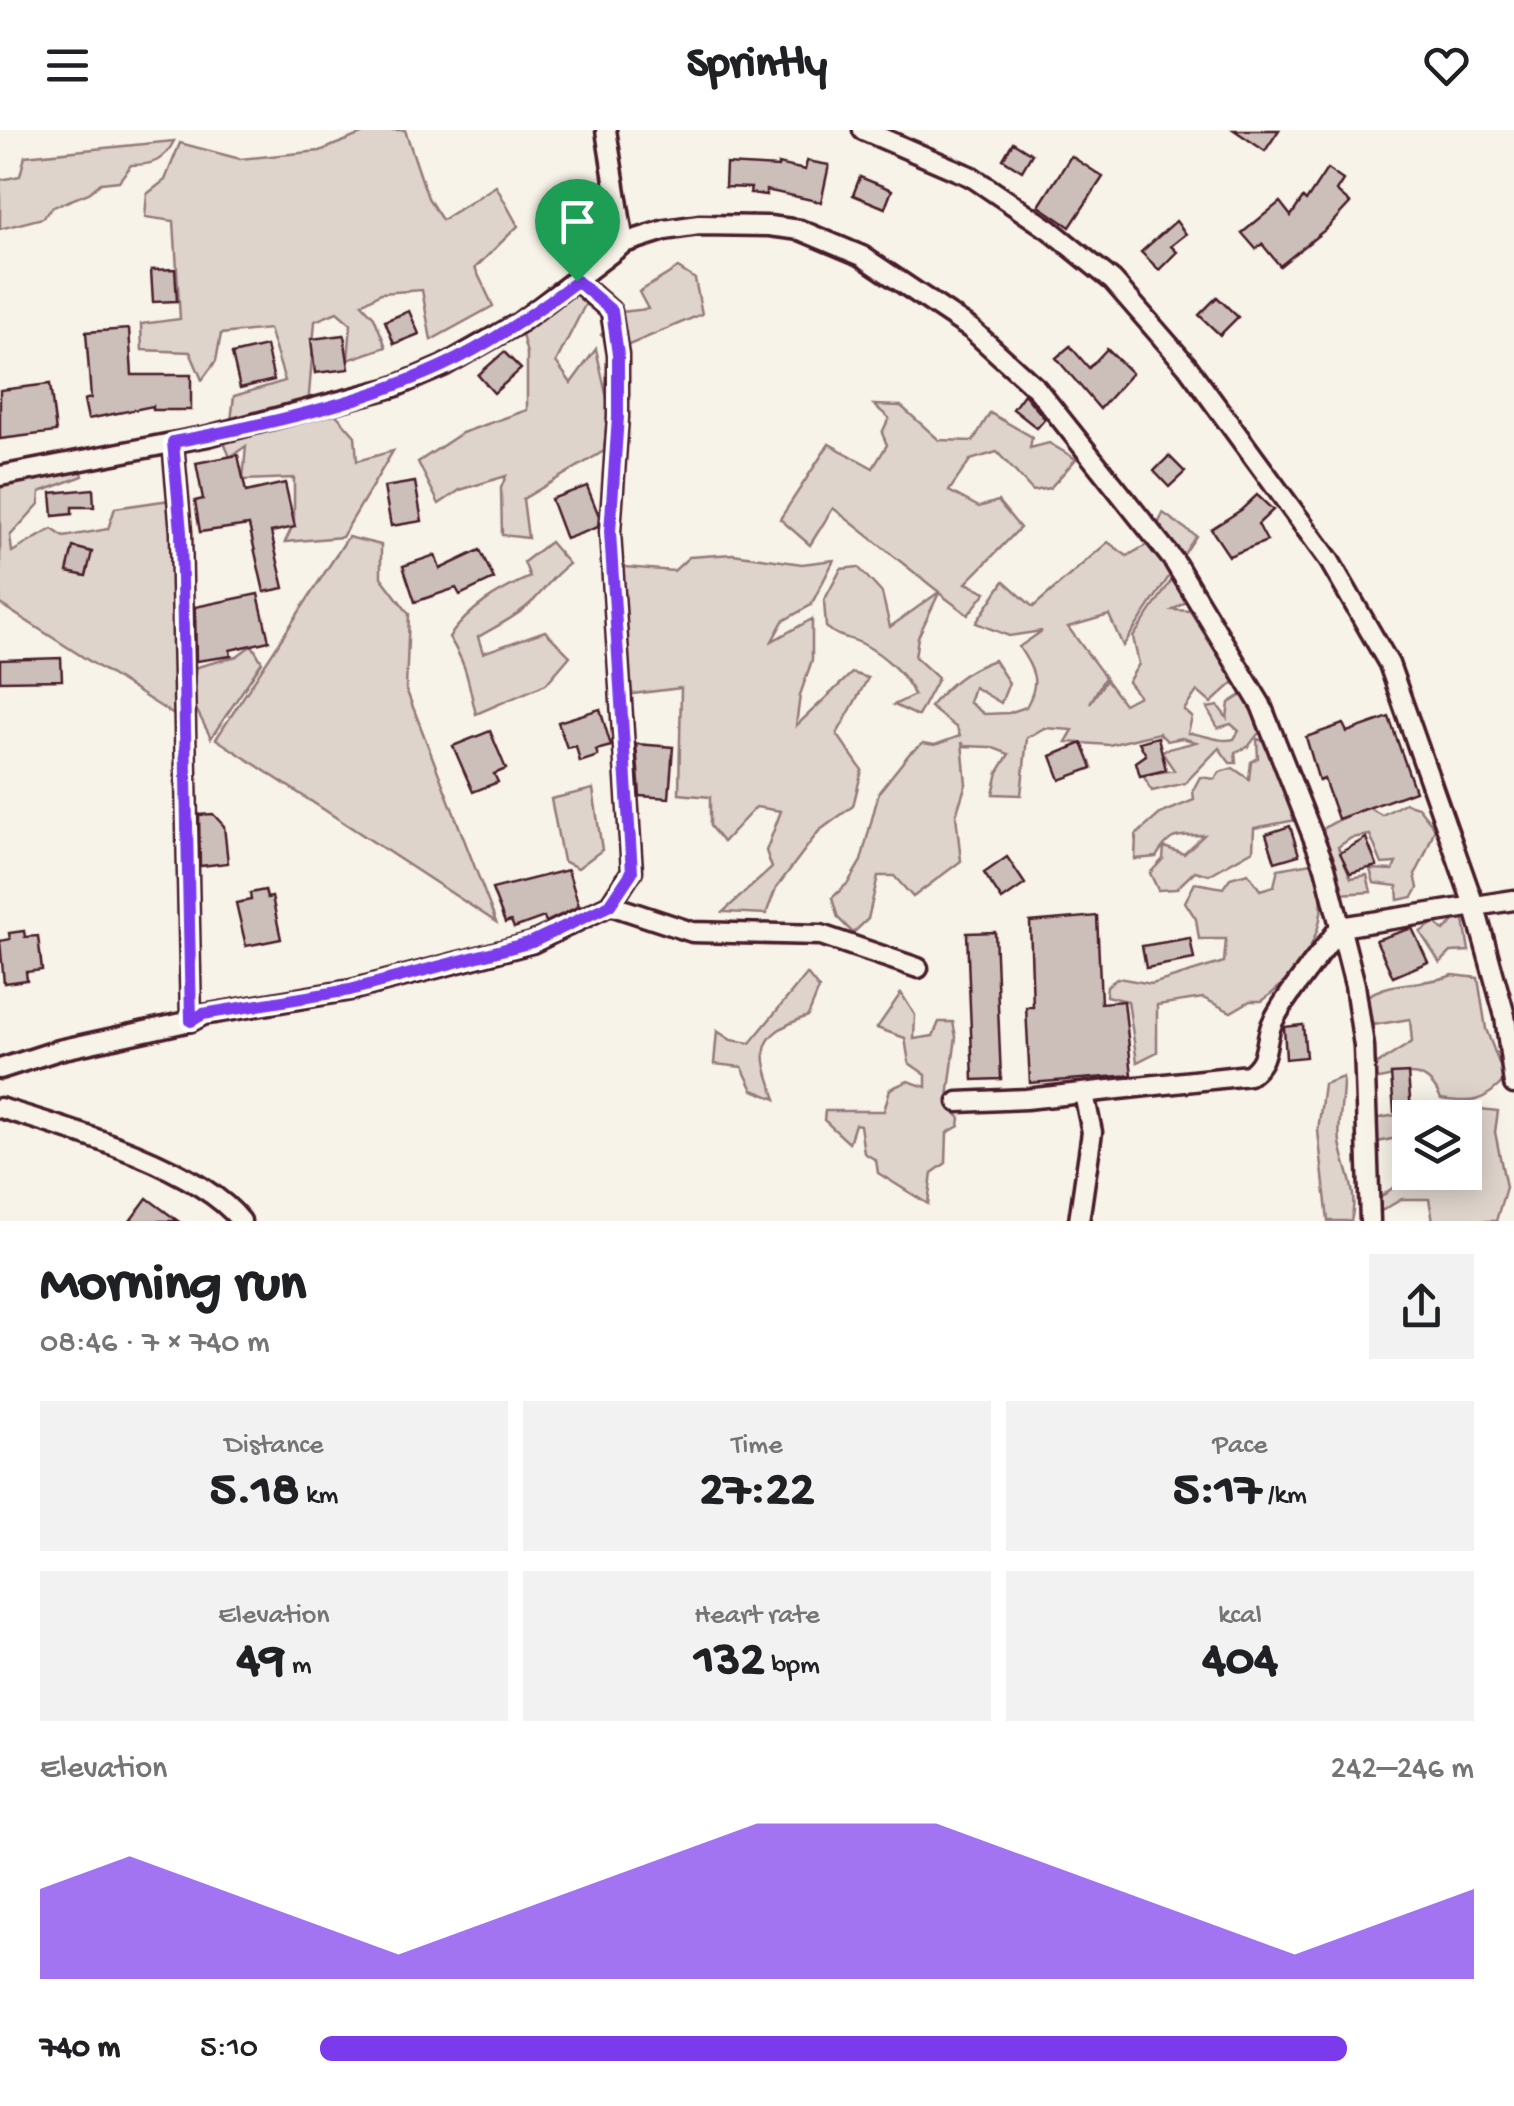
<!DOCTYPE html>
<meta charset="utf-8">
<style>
body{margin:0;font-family:"Gochi Hand",sans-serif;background:#f2f2f2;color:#202124;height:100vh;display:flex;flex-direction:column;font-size:38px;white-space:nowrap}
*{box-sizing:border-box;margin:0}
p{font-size:32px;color:#757577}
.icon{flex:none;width:55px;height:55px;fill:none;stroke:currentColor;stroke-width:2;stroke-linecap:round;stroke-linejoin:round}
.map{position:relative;height:1091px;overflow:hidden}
.side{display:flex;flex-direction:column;background:#fff;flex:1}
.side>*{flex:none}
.controls{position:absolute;left:1392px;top:970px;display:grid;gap:20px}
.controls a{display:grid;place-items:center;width:90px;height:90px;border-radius:0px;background:#fff;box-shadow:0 5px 25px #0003;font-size:50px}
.pin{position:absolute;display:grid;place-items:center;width:85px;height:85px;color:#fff;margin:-102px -42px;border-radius:50% 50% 50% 0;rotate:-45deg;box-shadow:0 0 10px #0007}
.pin .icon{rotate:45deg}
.round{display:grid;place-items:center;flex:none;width:105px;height:105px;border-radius:0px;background:#f2f2f2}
.summary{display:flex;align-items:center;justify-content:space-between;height:170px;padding:0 40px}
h1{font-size:55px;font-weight:700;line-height:75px}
.stats{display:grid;grid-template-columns:repeat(3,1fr);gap:15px;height:170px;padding:10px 40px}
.stats div{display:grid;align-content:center;border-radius:0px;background:#f2f2f2;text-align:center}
.stats b{font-size:50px;font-weight:700}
.stats small{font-size:28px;font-weight:400}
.stats p{font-size:28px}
.chart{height:280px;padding:20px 40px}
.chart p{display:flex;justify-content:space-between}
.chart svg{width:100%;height:180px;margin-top:10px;fill:#7c3aed;opacity:.7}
ul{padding:0 40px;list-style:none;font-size:32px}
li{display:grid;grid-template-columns:160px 120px 1fr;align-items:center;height:75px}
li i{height:25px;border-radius:12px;background:#7c3aed}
header{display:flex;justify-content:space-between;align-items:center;height:130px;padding:0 40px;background:#fff;font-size:45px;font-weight:700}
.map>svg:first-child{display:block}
</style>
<header><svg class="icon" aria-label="menu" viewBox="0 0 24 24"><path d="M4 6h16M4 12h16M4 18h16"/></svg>Sprintly<svg class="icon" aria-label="heart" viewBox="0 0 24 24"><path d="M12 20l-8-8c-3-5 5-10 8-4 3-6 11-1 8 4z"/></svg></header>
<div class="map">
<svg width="1514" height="1091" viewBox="0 0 1514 1091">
<rect width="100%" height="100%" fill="#f7f3e8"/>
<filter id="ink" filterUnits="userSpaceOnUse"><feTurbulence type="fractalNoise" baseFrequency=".01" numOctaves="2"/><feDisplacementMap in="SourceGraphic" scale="20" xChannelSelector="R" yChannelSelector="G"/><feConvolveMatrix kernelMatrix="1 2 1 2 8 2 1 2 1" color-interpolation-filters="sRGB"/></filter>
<g filter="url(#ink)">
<g fill="#ded4cc" stroke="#947a7c" stroke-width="2.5">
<polygon points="371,0 405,0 428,68 442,90 496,56 518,96 475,138 493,176 431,210 422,160 381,163 362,174 374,187 386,217 348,230 351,194 337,182 315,191 308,277 331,279 355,306 357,331 393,321 342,407 285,412 294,393 294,348 243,350 246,316 230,327 223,310 230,300 234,266 285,251 269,199 221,204 216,231 202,250 190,222 142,220 141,194 180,189 174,91 145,87 147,64 165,50 180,13 240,29 320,21"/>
<path d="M174,11C164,31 153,35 131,35L119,51L101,53L89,63L53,77L43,88L0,99V50L20,46L25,26Z"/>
<polygon points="678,138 695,149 702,184 617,220 601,205 621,182 648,179 639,162"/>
<polygon points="587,160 586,173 556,232 571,253 596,219 608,273 604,321 523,369 528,408 502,405 501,358 506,346 460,360 439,374 418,332 462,303 527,280 527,224 519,193"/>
<path d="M874,275L901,276L939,310L973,311L990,283L1032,307L1030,318L1049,313L1076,329L1050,358L1033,361L997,322L970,330L949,361L979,377L998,371L1020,398L966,453L986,462L968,485L939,463L918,507L915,527L938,548L918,586L894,575L914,565C907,545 882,524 863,514C849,507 838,508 826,497L824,471L841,439L858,437L882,463L890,497L939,462L833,378L810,415L780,389L829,314L873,338L887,315L882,303L889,288Z"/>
<polygon points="77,326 83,346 40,362 39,374 10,406 12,422 52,399 64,407 108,399 115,378 170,370 177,587 0,474 0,345"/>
<path d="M1163,383L1196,406L1123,516L1109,485L1068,497L1105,547L1090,573L1106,550L1124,574L1139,566L1128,552L1139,534L1133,507L1173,448L1187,471L1173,480L1190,481L1217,523L1237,544L1234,552L1211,573L1197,561L1184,580L1192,587L1188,603C1204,604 1219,613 1234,609L1239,601L1231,594L1218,598L1207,578L1218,576L1227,588L1229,573L1251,559L1263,565L1254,587L1262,599L1248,617L1235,622L1236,633H1230L1219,618L1185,653L1152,661L1143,645L1174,640L1161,621L1196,612L1182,608L1167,611L1159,603L1109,615L1066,612L1073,600L1044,598L1027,608L1021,665L993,664L998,642L1009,624L991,617L964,616L962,612L966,654L956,685L961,731L913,767L894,746H878L868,789L853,803L838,788L832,768L848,753L861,731L879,662L910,623L923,613L935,615L960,606L957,598L930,577C949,554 964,541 994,530L1009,553L1001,573L974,557L969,572L984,584L1009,583L1026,577C1041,551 1034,541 1019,517L1042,501L1009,506L976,493L1004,451L1033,477L1108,412L1127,426L1150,413Z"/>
<polygon points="348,407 381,415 381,447 409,484 406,559 496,792 216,609"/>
<path d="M550,412L569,434C551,447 548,456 534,470C518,486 497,496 478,507L483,523L545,501L570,526L546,554L476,584C467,549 469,540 449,507C471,477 496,462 530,447L524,432Z"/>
<polygon points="733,424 802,434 834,430 811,475 783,491 772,511 812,489 812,530 800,565 796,596 852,543 868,548 837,604 862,640 853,676 819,701 776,758 766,784 723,782 772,738 766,721 781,681 756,677 723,712 710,696 710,667 679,664 681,558 632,564 613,436 674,441 689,427"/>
<polygon points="252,515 262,532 211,608 192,571 190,539 237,526"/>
<path d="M1257,609L1265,611L1296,690L1254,698L1253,720L1209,745L1195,741L1176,759L1158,760L1150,743L1163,729L1164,717L1184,724L1204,705C1176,707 1172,701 1156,727L1135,729L1136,705L1160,684L1194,670L1193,660L1200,647L1215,649L1220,642L1233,638L1249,649L1251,632L1258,628Z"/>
<polygon points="593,659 602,720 578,738 563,731 551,669"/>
<path d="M1405,673L1418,677L1435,698C1429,713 1424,731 1415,744L1418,758L1413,767L1398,770L1397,756L1374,753L1370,739L1393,740L1396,733L1382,734L1370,705L1351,708L1338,717L1351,748L1367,745L1371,762L1338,764L1306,715C1320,696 1347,685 1369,678L1382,685Z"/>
<path d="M1312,733C1339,787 1305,840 1262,871H1250L1231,882L1203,868L1157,875V922L1137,932L1128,871L1106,866L1107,856L1118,848L1152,854L1224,832L1226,809H1199L1196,789L1185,772L1195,753L1223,758L1230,748L1248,743L1260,760L1274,756L1278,739Z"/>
<polygon points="1461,771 1469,821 1451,822 1440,833 1420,802 1435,792 1444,801 1455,790"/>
<path d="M807,844L819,859L808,886C756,905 758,920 776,969L753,960L742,937L714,934L717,901L731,910L750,913Z"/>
<path d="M1453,845L1478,848L1486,899L1505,949C1485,972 1472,974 1441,969C1426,934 1405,944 1374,950L1371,938L1412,912L1410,889L1373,895L1363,869C1391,848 1423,857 1453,845Z"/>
<polygon points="901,863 915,885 914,909 933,906 939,892 953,892 956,907 947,975 960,988 959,996 947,1003 946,1033 932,1043 928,1074 878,1043 876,1030 864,1023 860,995 855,994 849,1013 824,990 825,981 884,981 890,959 908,951 926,957 926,945 909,933 905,908 877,898"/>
<path d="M1343,947C1344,967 1337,995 1340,1012C1345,1041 1359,1061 1351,1091H1328L1318,1001L1324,954Z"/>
<polygon points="1449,976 1464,987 1410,988 1410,1005 1378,1012 1367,990"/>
<path d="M1480,979L1498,981L1495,1002L1506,1057L1496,1091H1433L1429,1069H1402L1383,1080H1371C1391,1047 1430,1043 1465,1042V989L1469,991Z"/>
</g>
<g fill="#ccbfb9" stroke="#4a1f2b" stroke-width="2.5">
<polygon points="1234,0 1279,0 1265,21"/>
<polygon points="1013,12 1032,24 1022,41 1003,29"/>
<polygon points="1071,26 1103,47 1070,97 1039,76"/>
<polygon points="807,31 829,35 821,72 766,60 766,65 750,63 751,58 725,57 726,34 778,37 778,34 805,40"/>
<polygon points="1327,39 1343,50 1336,61 1350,73 1326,99 1280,136 1262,114 1256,119 1242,103 1280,72 1291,86 1303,68 1306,71"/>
<polygon points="860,47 892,60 885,78 853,65"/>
<polygon points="1176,91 1186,104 1171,116 1177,122 1159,140 1141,122"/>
<polygon points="175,139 177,171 153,172 151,140"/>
<polygon points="1217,167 1238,187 1220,205 1199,185"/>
<polygon points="409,181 419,204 394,214 385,191"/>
<polygon points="129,199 132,245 191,245 191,280 153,280 153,276 88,289 84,270 91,268 86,202"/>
<polygon points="344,205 349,239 315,243 311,209"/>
<polygon points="266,216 274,250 240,258 232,224"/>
<polygon points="1070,216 1089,238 1107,219 1132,243 1100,279 1056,228"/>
<polygon points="504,222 521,239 494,263 478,245"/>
<polygon points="50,254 56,302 0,309 0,260"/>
<polygon points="1024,264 1045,289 1037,298 1013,279"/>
<polygon points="238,325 246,362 285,353 295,397 271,402 284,458 264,462 249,395 200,402 195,371 203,369 196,333"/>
<polygon points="1169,326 1185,342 1169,357 1154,341"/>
<polygon points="415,352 422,391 391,396 384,357"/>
<polygon points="587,356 599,386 598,397 566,409 551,369"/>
<polygon points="93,359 94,377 72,377 72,384 53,386 51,363"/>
<polygon points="1257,365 1273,380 1258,394 1267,411 1229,426 1211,399 1241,380"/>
<polygon points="73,417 92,422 86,446 67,442"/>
<polygon points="480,420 494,449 460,465 456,458 415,472 403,436 435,425 440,439"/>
<polygon points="258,464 269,511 230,520 231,526 196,531 195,477"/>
<polygon points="61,528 62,550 0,551 0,530"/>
<polygon points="600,579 611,616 596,620 598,626 580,632 576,616 567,618 558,592"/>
<polygon points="1389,587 1415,661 1338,689 1324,649 1319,651 1306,607 1343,594 1347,602"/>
<polygon points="490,601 506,639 494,644 498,652 473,662 453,616"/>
<polygon points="1158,607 1166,640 1140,646 1136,632 1146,625 1139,612"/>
<polygon points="1082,613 1092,638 1060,650 1051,626"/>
<polygon points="636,614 673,617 669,668 640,666"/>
<polygon points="213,684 224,696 228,733 200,736 199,685"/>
<polygon points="1290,696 1299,725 1275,732 1266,704"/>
<polygon points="1366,708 1377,736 1350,743 1340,723"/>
<polygon points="1007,727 1025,754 1002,770 984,743"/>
<polygon points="568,740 579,776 546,792 544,787 514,798 511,791 505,793 492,759"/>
<polygon points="265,760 267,768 272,767 281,809 246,816 236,773 251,770 250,763"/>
<polygon points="1097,786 1101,873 1124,871 1132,945 1030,953 1026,877 1033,877 1030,792"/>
<polygon points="1412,798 1428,832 1393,847 1376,810"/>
<polygon points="24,801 25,807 38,806 42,840 26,842 27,850 4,853 0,811 10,809 9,803"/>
<polygon points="995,802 1001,949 973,950 967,803"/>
<polygon points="1190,808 1194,829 1146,838 1142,816"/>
<polygon points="1303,895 1306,927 1286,929 1284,897"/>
<polygon points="1408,943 1411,981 1394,982 1391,944"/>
<polygon points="147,1068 178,1091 130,1091"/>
</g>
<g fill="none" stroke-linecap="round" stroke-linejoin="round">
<g stroke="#4a1f2b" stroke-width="25">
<g id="minor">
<polyline points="606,0 624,113"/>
<polyline points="863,0 972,47 1050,100 1113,151 1187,236 1329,430 1389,534 1475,778 1505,886 1514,954"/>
<polyline points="173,313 181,402 191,891"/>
<polyline points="0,346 208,306 394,257 443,236 519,193 624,113 665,100 699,95 769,96 800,100 862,126 971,199 1037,259 1174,431 1261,575 1325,737 1355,855 1364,916 1370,1091"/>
<polyline points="610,775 692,802 821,805 918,838"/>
<polyline points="0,939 59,920 191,891 203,885 351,860 532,813 610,775 632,741 610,402 618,287 618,225 611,181 577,151"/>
<path d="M958,972L1026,969L1249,945C1269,930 1264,917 1271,896C1280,872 1324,820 1340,797L1514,770"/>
<path d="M0,978C66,998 198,1036 241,1091"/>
<polyline points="1079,1091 1092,1002 1084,964"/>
</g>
</g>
<use href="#minor" stroke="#f7f3e8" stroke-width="18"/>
</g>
</g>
<g fill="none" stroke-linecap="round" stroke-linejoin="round" filter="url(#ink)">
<g stroke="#fff" stroke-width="20">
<path id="route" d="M577,151L612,181L618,225V287L610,402L632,742L610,775L532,812L350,860L203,884L191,891L181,402L173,312C263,295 356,275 440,237C489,215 534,183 577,151Z"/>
</g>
<use href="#route" stroke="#7c3aed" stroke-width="12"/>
</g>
</svg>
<div class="controls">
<a><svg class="icon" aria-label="layers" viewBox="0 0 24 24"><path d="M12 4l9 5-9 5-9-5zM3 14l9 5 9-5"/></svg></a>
</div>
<div class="pin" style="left:577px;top:151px;background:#1e9e55"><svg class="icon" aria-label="arrive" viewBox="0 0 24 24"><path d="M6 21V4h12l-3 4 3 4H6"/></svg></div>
</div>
<section class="side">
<div class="summary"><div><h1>Morning run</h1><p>08:46 · 7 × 740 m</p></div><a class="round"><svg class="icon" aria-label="share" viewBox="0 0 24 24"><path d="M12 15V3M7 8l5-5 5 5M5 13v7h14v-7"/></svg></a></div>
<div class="stats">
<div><p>Distance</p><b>5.18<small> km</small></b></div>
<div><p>Time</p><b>27:22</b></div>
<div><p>Pace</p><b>5:17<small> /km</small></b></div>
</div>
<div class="stats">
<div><p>Elevation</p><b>49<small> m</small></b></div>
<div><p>Heart rate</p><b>132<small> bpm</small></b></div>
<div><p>kcal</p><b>404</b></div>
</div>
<div class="chart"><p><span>Elevation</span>242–246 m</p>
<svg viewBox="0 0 160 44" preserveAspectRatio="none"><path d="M0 44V22L10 14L20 22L30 30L40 38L50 30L60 22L70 14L80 6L90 6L100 6L110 14L120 22L130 30L140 38L150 30L160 22V44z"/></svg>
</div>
<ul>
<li><b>740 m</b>5:10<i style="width:89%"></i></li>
</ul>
</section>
